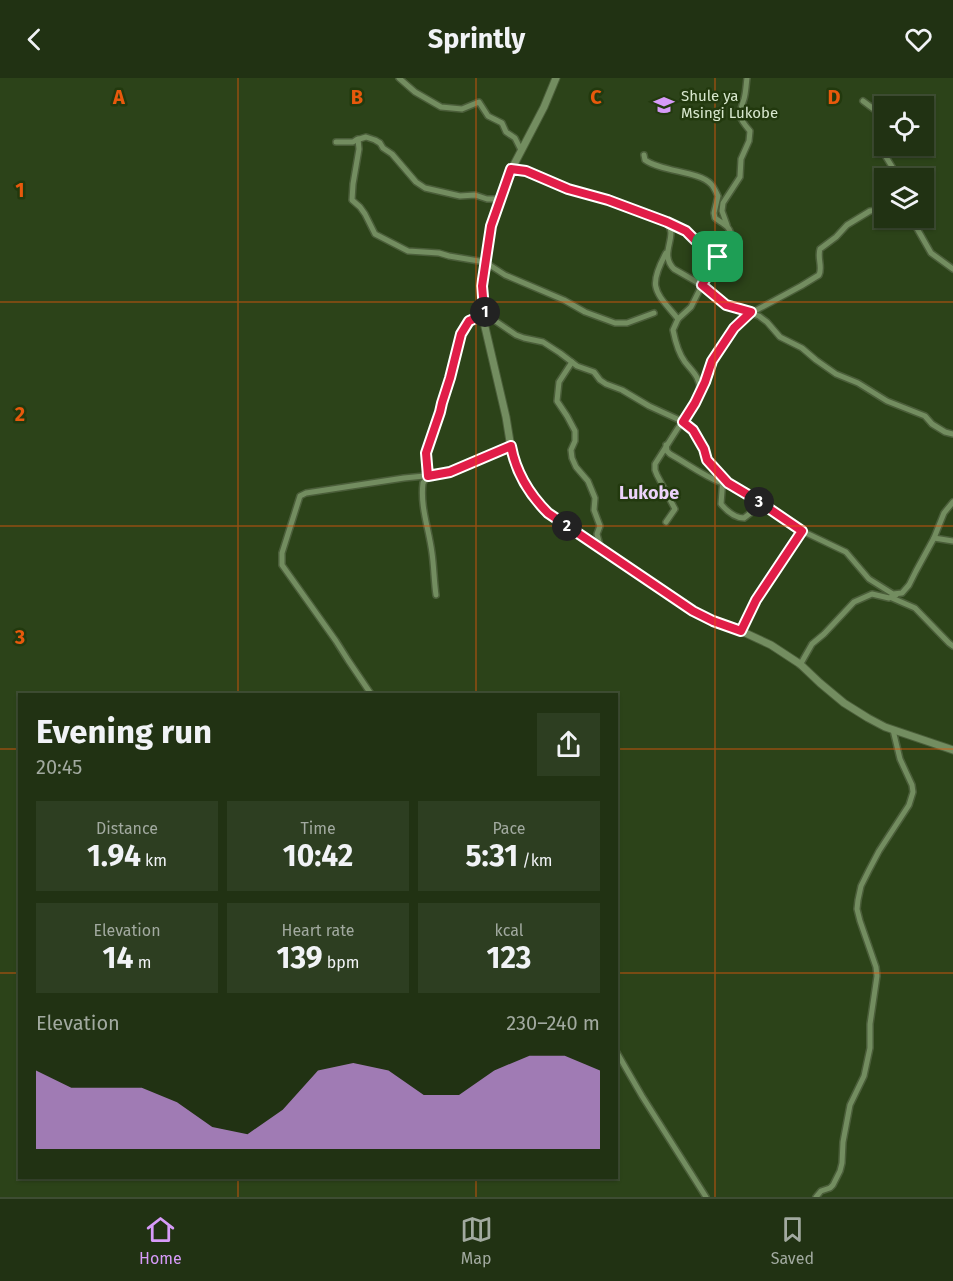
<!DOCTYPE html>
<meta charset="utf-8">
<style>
body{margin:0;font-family:"Fira Sans",sans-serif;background:#2d3e21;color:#f1f3f6;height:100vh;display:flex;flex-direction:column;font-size:22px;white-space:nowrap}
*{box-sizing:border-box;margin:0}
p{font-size:20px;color:#a2aaa0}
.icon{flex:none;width:33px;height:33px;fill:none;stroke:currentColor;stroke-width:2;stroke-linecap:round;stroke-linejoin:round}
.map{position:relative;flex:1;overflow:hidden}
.drawer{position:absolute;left:18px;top:615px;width:600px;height:486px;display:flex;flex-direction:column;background:#213213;border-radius:0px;box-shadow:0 2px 4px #0004,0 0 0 2px #3e4d33}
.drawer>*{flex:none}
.tools{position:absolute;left:874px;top:18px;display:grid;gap:12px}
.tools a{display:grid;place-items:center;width:60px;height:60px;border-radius:0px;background:#213213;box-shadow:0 2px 4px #0004,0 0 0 2px #3e4d33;font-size:30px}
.pin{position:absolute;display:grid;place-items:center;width:51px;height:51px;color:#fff;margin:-26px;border-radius:12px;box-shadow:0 3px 9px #0006}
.km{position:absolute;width:30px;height:30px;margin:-15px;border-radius:50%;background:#222;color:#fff;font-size:16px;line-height:30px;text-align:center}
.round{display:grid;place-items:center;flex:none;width:63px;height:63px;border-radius:0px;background:#2d3e21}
.summary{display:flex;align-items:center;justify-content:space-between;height:102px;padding:0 18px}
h1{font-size:33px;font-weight:700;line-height:45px}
.metrics{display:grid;grid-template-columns:repeat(3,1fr);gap:9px;height:102px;padding:6px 18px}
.metrics div{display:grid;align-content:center;border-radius:0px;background:#2d3e21;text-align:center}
.metrics b{font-size:30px;font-weight:700}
.metrics small{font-size:16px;font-weight:400}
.metrics p{font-size:16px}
.chart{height:168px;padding:12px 18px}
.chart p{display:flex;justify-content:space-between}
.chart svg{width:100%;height:108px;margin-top:6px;fill:#d79bf9;opacity:.7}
header{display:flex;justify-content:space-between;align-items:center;height:78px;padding:0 18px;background:#213213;font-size:27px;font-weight:700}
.dock{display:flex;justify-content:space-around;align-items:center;height:84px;border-top:2px solid #3e4d33;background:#213213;font-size:16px;color:#a2aaa0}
.dock a{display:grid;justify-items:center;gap:3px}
.dock .active{color:#d79bf9}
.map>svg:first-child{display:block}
</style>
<header><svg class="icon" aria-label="back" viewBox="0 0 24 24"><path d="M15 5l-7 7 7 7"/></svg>Sprintly<svg class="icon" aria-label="heart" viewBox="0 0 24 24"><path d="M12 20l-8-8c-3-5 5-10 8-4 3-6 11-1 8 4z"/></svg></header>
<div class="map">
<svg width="953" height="1119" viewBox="0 0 953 1119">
<rect width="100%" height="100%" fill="#2c4319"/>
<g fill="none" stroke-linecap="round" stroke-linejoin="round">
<g stroke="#4b5e3a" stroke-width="8">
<g id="minor">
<polyline points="399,0 415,14 441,29 462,31 479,24 488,38 502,45 506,54 515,60 521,72"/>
<polyline points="863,23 875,32 878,39 885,43"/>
<polyline points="358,61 359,71 353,106 352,122 360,129 365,136 375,156 408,173 439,175 449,178 485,184 505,197 564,222 585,234 615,245 627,245 654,235"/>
<polyline points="336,64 353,64 356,62 366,59 375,62 380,65 383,70 392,76 416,104 425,110 460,118 475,117 487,121 500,121"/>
<polyline points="894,68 886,79 899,100"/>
<path d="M644,77L645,82C662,94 699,93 711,106C714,109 716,114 718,118L714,135L715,140C723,146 731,148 731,159L709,193L691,229L678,241L673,252C675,262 679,276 685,284C693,294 700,299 700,313"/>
<path d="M511,91C532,92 550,105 569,111C602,121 635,130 667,144C679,159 658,175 674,191L702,207L726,227L759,238L767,244L780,259L802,270L816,282L836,296L858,305L887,323L925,338L932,346L945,354L953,356"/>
<polyline points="893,140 901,140"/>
<polyline points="906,140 915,147 931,175 953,191"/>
<polyline points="669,145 686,153 695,162 718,179"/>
<path d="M727,147L722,133L723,125L740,99L741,81L749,63L750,53C738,39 738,38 744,21C746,14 746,7 747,0"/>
<path d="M666,175C647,210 655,213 678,241"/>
<polyline points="484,225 494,242 516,257 524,260 543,264 560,275 577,288 594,294 600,302 606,306 622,312 649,328 686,345 693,352 704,371 706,381 728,405 755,421 802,453 846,474 869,501 893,516 902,515 909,507 916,493 934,460 944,435 953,424"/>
<polyline points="572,284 559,304 557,323 567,338 575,353 575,363 571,372 572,380 576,389 588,403 595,420 594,432 600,448 597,456 601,471"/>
<path d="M666,367L667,373L670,376C688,386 703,398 722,405"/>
<path d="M723,400L721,426C726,432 735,440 744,440L762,426"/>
<path d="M666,444L675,431L657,397L655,392V386L678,350L692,331L705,304L712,283L738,246L751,235L801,208L819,197C823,189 817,180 820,171L836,159L847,147L870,133L878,132L885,135"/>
<polyline points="934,460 953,463"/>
<path d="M436,517C434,503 434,489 432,475C429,451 420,429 423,405L428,398L426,375L440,334L442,325L464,250C469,241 476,240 485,241"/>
<polyline points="892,520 915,530 949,565 953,568"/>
<polyline points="741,553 756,522 802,453"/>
<polyline points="800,587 812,566 824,556 854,524 872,516 889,520 896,517"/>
<polyline points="371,616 348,582 336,563 282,487 282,475 300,418 306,415 404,400 445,396 511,368"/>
<polyline points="616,973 642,1018 706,1119"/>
<polyline points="816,1119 821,1113 830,1110 833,1107 840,1093 842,1085 843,1064 850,1027 864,998 870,970 870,946 877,898 876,889 860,843 857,831 858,822 861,808 869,792 879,773 909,727 913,714 912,707 900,681 893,652"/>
</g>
</g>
<g stroke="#4b5e3a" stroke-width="9">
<polyline id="tertiary" points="556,0 544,29 507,100 491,148 483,194 482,208 485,249 506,339 513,382 518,394 525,406 545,431 552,438 693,533 713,543 741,553 771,567 800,586 820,605 844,625 868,640 885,649 953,672"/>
</g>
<use href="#minor" stroke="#738d60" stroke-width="5"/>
<use href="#tertiary" stroke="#738d60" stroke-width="7"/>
</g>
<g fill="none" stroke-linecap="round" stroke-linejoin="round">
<g stroke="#fff" stroke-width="12">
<path id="route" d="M511,91L526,93L568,111L608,122L667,144L686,153L695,162L718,179L702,207L726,227L751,234L734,250L712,283L705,304L695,325L683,344L693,352L704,371L707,382L728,405L755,421L802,453L756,522L741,553L713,543L693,533L548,435C529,416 516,395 511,368L450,394L428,398L426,375L440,334L442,325L450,300L461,256L469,243L476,240L485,241L482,208L491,148Z"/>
</g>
<use href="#route" stroke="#e11d48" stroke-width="8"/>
</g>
<path fill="none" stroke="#e8590c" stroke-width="1.5" stroke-opacity="0.55" d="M238,0V616M476,0V616M715,0V1119M0,224H953M0,448H953M0,671H20M616,671H953M0,895H20M616,895H953M238,1100V1119M476,1100V1119"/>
<defs>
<g id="school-bare" transform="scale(1.62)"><path d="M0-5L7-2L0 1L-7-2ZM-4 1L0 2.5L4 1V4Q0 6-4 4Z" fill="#d79bf9" stroke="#22390e" stroke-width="2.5" paint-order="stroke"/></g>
</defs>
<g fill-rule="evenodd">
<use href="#school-bare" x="664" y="27"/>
</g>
<g text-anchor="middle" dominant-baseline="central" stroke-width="5" stroke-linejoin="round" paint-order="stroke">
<g font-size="15" fill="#d8e7ce" stroke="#22390e" text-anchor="start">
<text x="681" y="18">Shule ya<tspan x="681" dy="17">Msingi Lukobe</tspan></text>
</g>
<g font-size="18" font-weight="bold" fill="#ecd3fb" stroke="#22390e">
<text x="649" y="415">Lukobe</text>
</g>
</g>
<g font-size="20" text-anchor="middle" font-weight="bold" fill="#e8590c" stroke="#22390e" stroke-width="5" stroke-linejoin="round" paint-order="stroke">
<text x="119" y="26">A</text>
<text x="357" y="26">B</text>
<text x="596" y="26">C</text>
<text x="834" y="26">D</text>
<text x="20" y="119">1</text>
<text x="20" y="343">2</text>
<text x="20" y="566">3</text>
</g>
</svg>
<div class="tools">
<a><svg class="icon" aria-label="locate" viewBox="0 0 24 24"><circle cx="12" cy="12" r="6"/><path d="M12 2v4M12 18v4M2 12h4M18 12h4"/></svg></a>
<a><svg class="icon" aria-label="layers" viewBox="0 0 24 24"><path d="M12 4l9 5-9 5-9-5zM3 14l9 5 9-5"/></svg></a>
</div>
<div class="pin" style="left:718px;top:179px;background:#1e9e55"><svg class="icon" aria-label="arrive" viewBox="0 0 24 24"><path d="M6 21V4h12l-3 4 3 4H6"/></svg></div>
<b class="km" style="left:485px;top:234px">1</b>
<b class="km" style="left:567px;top:448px">2</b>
<b class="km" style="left:759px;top:424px">3</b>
<section class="drawer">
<div class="summary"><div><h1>Evening run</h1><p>20:45</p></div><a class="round"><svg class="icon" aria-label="share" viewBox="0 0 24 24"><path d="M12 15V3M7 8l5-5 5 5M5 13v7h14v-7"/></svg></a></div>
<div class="metrics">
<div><p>Distance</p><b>1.94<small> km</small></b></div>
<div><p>Time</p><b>10:42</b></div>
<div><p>Pace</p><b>5:31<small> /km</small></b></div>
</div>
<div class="metrics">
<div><p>Elevation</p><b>14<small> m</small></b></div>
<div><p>Heart rate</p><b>139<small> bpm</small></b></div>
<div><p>kcal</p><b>123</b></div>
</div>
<div class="chart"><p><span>Elevation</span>230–240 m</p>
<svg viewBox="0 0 160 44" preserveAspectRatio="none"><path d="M0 44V12L10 19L20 19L30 19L40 25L50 35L60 38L70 28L80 12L90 9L100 12L110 22L120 22L130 12L140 6L150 6L160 12V44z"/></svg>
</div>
</section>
</div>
<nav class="dock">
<a class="active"><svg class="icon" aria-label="home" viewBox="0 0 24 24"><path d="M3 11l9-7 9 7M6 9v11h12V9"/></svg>Home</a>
<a><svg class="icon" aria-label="map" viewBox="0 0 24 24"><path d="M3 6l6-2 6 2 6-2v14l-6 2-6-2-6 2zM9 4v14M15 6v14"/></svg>Map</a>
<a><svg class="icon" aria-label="saved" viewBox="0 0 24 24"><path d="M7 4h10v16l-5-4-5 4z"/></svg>Saved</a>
</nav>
